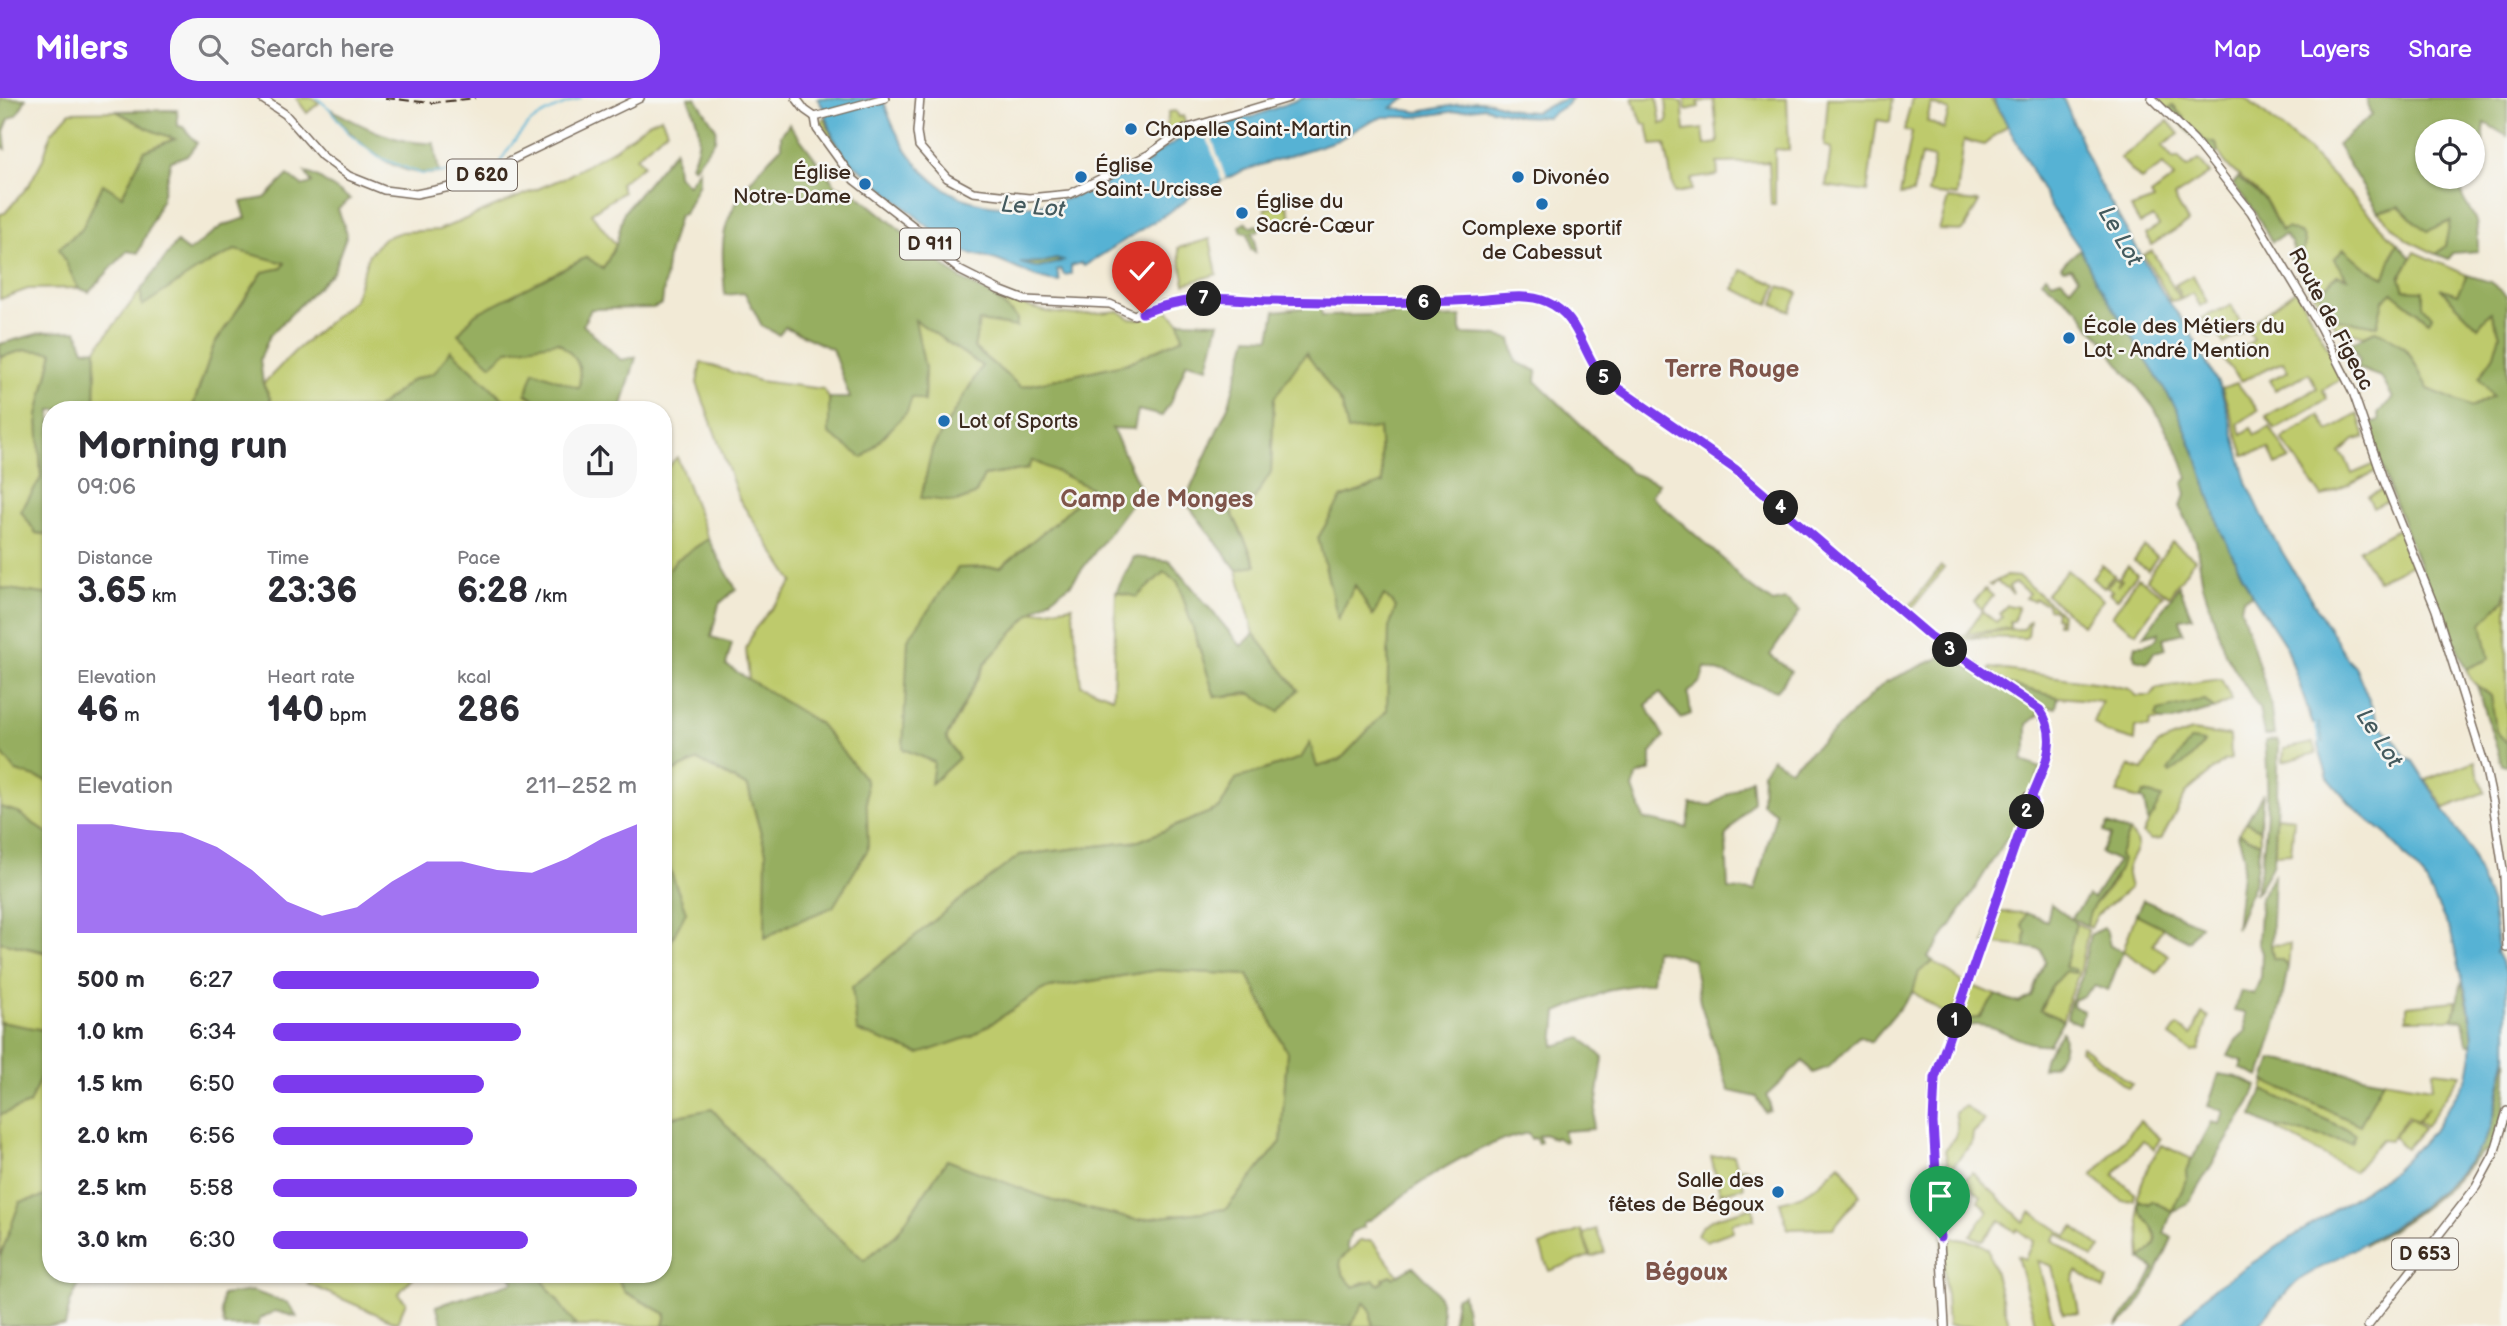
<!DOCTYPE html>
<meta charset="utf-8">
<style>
body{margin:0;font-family:"Balsamiq Sans",sans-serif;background:#f7f7f7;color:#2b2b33;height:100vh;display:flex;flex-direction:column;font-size:26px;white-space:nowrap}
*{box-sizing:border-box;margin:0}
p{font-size:23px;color:#7c7c81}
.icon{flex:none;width:38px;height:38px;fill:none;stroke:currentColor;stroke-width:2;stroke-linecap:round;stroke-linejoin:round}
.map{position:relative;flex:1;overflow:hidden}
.side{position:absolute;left:42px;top:303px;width:630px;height:882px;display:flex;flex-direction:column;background:#fff;border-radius:28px;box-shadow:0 2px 5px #0004}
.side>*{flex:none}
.fabs{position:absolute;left:2415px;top:21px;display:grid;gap:14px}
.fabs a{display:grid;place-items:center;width:70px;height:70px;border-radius:50%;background:#fff;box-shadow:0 2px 5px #0004;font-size:35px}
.pin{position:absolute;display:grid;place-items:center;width:60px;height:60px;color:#fff;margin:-72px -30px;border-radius:50% 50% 50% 0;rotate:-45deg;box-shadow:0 0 7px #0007}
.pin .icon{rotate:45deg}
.km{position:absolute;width:35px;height:35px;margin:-18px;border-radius:50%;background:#222;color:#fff;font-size:19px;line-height:35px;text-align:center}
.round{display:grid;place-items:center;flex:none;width:74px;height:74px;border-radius:28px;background:#f7f7f7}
.headline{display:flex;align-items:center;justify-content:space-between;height:119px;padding:0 35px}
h1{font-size:38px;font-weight:800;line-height:52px}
.figures{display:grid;grid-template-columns:repeat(3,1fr);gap:10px;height:119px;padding:7px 35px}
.figures div{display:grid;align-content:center}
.figures b{font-size:35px;font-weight:800}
.figures small{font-size:19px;font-weight:400}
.figures p{font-size:19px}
.chart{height:196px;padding:14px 35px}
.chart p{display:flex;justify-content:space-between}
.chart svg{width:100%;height:126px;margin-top:7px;fill:#7c3aed;opacity:.7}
ul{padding:0 35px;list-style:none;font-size:23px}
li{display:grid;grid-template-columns:112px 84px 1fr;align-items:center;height:52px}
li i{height:18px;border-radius:9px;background:#7c3aed}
header{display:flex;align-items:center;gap:42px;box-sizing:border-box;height:98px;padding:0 35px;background:#7c3aed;color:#fff}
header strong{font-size:33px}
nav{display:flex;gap:38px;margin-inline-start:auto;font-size:24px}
.search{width:490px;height:63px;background:#f7f7f7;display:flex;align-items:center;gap:18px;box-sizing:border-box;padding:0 24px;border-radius:28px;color:#7c7c81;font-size:26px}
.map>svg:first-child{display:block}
</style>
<header>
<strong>Milers</strong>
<div class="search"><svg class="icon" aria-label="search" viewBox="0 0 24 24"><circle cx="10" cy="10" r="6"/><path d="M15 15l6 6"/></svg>Search here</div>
<nav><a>Map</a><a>Layers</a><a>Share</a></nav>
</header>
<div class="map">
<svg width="2507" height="1228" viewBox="0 0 2507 1228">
<rect width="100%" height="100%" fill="#f6f6f2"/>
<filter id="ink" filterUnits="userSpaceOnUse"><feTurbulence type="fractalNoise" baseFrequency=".0143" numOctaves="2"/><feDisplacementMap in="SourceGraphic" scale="14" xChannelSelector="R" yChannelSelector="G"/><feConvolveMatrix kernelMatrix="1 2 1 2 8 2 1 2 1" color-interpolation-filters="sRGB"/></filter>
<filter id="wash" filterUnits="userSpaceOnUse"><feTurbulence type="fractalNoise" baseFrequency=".00686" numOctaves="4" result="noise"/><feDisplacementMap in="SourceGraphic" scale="28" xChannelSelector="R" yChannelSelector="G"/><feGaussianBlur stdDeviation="1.57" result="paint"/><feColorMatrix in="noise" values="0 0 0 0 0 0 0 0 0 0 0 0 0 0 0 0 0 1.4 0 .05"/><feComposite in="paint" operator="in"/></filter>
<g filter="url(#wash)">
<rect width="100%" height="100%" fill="#f2ead6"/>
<g fill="#beca6c" stroke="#7c7a45" stroke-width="2" fill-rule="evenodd">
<polygon points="296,0 313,0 319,5 307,15"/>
<polygon points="1632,0 1657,0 1661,26 1668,24 1666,1 1682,4 1685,33 1703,31 1705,47 1718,45 1714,2 1698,4 1699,9 1686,12 1685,0 1787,0 1789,52 1775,51 1775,107 1771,107 1769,64 1717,65 1718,77 1691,81 1692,92 1674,95 1665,46 1651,47 1647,26 1643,26"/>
<polygon points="1828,0 1893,0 1890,24 1877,22 1867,94 1826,88 1831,50 1824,48"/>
<path d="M1912,0H1990L2008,27L1984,47L1964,42L1957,98L1928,95L1934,60L1921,57L1913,95L1900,97L1912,34L1904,32ZM1931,5L1949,13L1944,31L1927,23Z"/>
<path d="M2155,0H2246L2308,52L2397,145L2385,179L2366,170L2344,151L2334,161L2348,181L2383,203L2392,194L2428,223L2404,192L2400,180L2415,154L2467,177L2457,196L2441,191L2478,229L2491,214L2500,236L2494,257L2479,280L2494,298L2472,309L2428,291L2409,255L2375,233L2364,238L2337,230L2296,169L2303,155L2305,144L2281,134C2275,123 2271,108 2263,99C2246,81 2223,72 2216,46L2204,43L2173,8L2168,11Z"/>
<polygon points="116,13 151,32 176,40 145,53 122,98 103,87 82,131 60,150 78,190 28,191 0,201 0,116 5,115 29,87 43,61 51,35 70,14"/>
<polygon points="1176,13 1179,19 1183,18 1186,27 1168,40 1165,33 1169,14"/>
<path d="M661,19L667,32L636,59L644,67L620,85L623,94L591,115L616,147L603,171L508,252L558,243C576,259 583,265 579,290L526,296L552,311H514L434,275L412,282L376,311H263L271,302L263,286L294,254L354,202L369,156L384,140L401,134L439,132L564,80L616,50L648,25Z"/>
<path d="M825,19C831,46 846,59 861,79L854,78L821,32L819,25Z"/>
<polygon points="2168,23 2179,36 2162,48 2173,61 2178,59 2187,70 2199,62 2210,75 2174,99 2188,124 2151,147 2146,136 2159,128 2153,119 2140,126 2131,110 2154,102 2151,97 2174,80 2163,67 2141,82 2120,60"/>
<polygon points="1948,101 1979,104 1963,133 1939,132"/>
<polygon points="1287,107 1292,123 1269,126 1266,122 1265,110"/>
<polygon points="2399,108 2416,125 2451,123 2445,148 2436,156 2407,142 2378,114"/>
<polygon points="1210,141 1217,176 1185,186 1178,150"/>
<polygon points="235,151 286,165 282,170 262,175 214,247 192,311 95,312 96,251 141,192 142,207 200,170"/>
<polygon points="2152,153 2180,201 2171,203 2144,157"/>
<polygon points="1742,172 1777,187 1769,206 1734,191"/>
<polygon points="2193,177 2207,204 2200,208 2193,195 2182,201 2175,187"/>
<polygon points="1780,188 1798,195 1790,213 1773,206"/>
<polygon points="2296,192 2344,279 2323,292 2327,301 2275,331 2266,318 2317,290 2309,275 2275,292 2270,282 2288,273 2283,264 2241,283 2223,261 2254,242 2246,229"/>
<polygon points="994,199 1047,214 1076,217 1119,213 1131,221 1140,221 1165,210 1179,223 1184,240 1128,265 1021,289 974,250 979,222 1017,228 1017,220"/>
<polygon points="2231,207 2245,233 2224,246 2217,235 2209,240 2204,234 2209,230 2202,220"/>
<polygon points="914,221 982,268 932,351 956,404 974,397 984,378 1027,371 1032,362 1091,390 1059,421 1001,469 958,470 932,684 946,641 986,564 1031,515 1072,508 1081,587 1113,599 1116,494 1137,498 1164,474 1178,484 1215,599 1298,592 1254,536 1237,472 1256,466 1227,404 1271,374 1274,300 1306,254 1342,307 1348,332 1379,329 1383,385 1341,400 1337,520 1356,486 1372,518 1384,497 1396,509 1389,530 1388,612 1340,662 1317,670 1310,646 1301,660 1236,681 1220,710 1139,743 1020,757 972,938 1044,891 1158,872 1248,877 1287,954 1281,1044 1226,1111 1136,1122 1054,1104 947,1062 896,1137 864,1162 780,1087 712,1011 663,1021 663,843 671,842 686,814 663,754 663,678 698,662 748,689 766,754 765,840 789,827 820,626 749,582 746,551 754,532 793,484 739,401 697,285 701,264 759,283 823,291 829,300 829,336 912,298 924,303 925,270"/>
<polygon points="25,252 53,253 38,317 41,380 21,413 36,435 51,437 51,497 0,490 0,259"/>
<polygon points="2237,285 2258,312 2238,326 2242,336 2251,330 2255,337 2270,329 2290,361 2276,367 2269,351 2244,357 2222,290"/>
<polygon points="2358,316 2365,340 2354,342 2340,355 2346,361 2352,376 2375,366 2377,373 2322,399 2282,341 2319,317 2329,333"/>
<polygon points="677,359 708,441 675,463 663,480 663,374"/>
<polygon points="2384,391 2389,402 2373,410 2368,398"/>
<polygon points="2398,431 2412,466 2377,483 2359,452"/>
<polygon points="2172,444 2195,461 2169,498 2146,481"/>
<polygon points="2144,449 2157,459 2148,472 2134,463"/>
<polygon points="2102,467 2114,477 2104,489 2092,479"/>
<polygon points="1941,468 1944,470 1910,513 1906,513"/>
<polygon points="2128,468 2137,476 2117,501 2110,495 2113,493 2107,488 2115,479 2120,483 2117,488 2122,482 2119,479"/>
<polygon points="2067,472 2103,502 2082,527 2046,496"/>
<polygon points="2006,478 2019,479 2061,515 2060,526 2057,526 2058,520 2055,519 2056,512 2048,511 2047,506 2036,501 2033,503 2025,500 2029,495 2015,485 2009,489 2013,496 1996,483 1991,488 1989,487"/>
<polygon points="2138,480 2163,497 2136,535 2112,518"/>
<polygon points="2507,490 2507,645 2496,634 2491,598 2470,581 2466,571 2488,561 2481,525 2504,502"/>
<polygon points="1985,491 1993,498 1982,511 1974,504"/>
<polygon points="2007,507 2018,509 2014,523 2010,523 2010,530 1966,536 1982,513 1996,524 2003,519 2000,516"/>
<path d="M1911,516L1928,531L1943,541C1953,536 1961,539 1972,538C1988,535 2007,530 2024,531L2030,522L2028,538L2025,540L1977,539L1949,546L1943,545L1909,518Z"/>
<polygon points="1990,570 2101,585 2129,591 2137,598 2151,598 2156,590 2221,581 2232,602 2214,611 2204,602 2156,619 2161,623 2150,623 2149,630 2136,629 2135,643 2105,634 2093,624 2102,603 2058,599 2009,587 1989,574"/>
<polygon points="2191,633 2230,638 2231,661 2224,663 2187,694 2161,741 2151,742 2143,736 2161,699 2144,695 2140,701 2117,695 2129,668 2143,672 2158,646"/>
<polygon points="2313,645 2316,655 2283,664 2284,651"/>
<polygon points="0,653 16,673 51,684 51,738 17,714 0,709"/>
<polygon points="2474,663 2485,694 2445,710 2426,682"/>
<polygon points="2276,718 2294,720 2291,755 2275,756"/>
<polygon points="2246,724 2260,731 2260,745 2239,735"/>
<path d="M2129,734C2147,750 2129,756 2127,772C2126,777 2129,784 2130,790L2097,817L2091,830L2087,828L2088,814L2115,782L2119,758Z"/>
<polygon points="2000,814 2026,815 2022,827 2026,833 2025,849 1985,845 1994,818"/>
<polygon points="2136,816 2163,829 2153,847 2169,857 2157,875 2123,853"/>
<polygon points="2076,825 2088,832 2079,876 2069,899 2063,922 2040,913 2052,887 2065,873 2075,875 2065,869"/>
<polygon points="0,844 51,856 51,1097 20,1104 0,1159 0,1017 29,1006 44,932 0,924"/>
<polygon points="2290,846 2288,869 2282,862 2273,860 2271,847"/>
<polygon points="1933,863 1964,885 1952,921 1913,894 1918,874"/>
<polygon points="1970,887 1996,897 1979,920 1970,921 1960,917"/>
<polygon points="2456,903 2453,921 2407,921 2407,908"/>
<polygon points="2202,915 2208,919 2199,952 2192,954 2170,938 2177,928 2192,937"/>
<polygon points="2082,948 2132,986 2128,990 2080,952"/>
<polygon points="2434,973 2461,976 2425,1029 2418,1023 2428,1009 2417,1023 2410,1019 2423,1031 2406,1050 2393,1039 2410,1019 2408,1017 2390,1042 2382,1041 2354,1074 2271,1028 2351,1045 2356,1036 2263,992 2265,983 2360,1027 2383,982 2432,990"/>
<path d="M1965,1008L1985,1023L1973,1035L1972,1044L1951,1071L1948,1068L1945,1052C1957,1038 1960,1033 1955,1015Z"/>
<polygon points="2140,1023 2160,1041 2154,1051 2143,1042 2114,1077 2134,1095 2134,1102 2122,1103 2092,1078"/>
<polygon points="2162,1047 2192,1061 2186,1073 2187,1082 2172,1113 2152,1103 2149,1106 2138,1102 2137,1097 2150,1064"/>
<polygon points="1734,1057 1738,1071 1747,1070 1749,1078 1742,1080 1744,1089 1720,1095 1711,1059"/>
<path d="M1840,1066L1860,1097L1833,1130L1788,1131L1780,1104C1810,1098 1819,1086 1840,1066Z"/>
<polygon points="1972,1074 2024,1124 2031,1114 2067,1138 2074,1129 2101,1150 2093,1160 2058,1135 2053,1142 2108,1182 2103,1191 2077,1173 2073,1181 2079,1215 2063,1215 2052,1168 2038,1163 2054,1228 2036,1228 2017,1158 2025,1161 2033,1143 2017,1131 2015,1134 2000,1122 1983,1142 1970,1138 1988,1113 1978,1103 1981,1098 1964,1083"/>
<path d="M2138,1108C2154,1131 2167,1141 2141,1161Z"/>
<path d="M1753,1109L1754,1121L1732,1125L1733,1133L1706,1143L1697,1137C1702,1118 1737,1115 1753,1109Z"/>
<polygon points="1596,1131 1605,1154 1592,1159 1583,1136"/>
<polygon points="1581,1132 1590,1158 1549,1173 1540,1148"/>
<polygon points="1942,1138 1980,1145 1988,1151 2010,1228 1948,1228"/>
<path d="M1360,1143H1372L1398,1177L1393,1180L1383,1181L1384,1183L1378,1187L1363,1184L1354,1189C1346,1182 1339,1172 1340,1161Z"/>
<polygon points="315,1176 416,1176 398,1196 406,1204 397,1225 308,1186"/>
<polygon points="538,1176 615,1176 625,1194 666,1216 663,1228 576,1228"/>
<polygon points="1364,1204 1370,1211 1373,1228 1351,1228"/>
</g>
<g fill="#96ae60" stroke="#686c3f" stroke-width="2">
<polygon points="0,0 26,1 17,17 9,21 4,33 6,51 0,47"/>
<path d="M688,0H696L716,31L715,42L694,70L691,67C704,41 699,25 688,0Z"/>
<path d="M2366,0H2507V38L2485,25L2481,59L2473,70V33H2427V79H2466C2452,97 2472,109 2476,124C2478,133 2478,144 2478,153L2452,155L2449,161L2436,156L2445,148L2450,123L2428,133L2416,125L2399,108L2378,114L2337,47L2372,17Z"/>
<polygon points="2173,8 2204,43 2216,45 2218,54 2212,59 2168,11"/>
<path d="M330,11C362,28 397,47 434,45L439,75C394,81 355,44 330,11Z"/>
<polygon points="177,12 178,28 183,29 197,45 188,57 171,63 161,103 138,155 127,153 89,194 78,190 59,150 82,131 103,86 122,98 144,53 175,41 151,32 116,13"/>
<path d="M789,26L836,88L854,94L958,179L994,199L1017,220V229L979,223L974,250L1021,289L1128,265L1183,240L1179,223L1219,224L1208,269L1187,264L1171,303L1162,318L1138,312L1134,331L1112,330L1141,392L1071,486L1031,515L986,564L946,640L959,660L931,686L934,664L903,651L908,541L958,470L1001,469L1059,421L1091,390L1032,362L1027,371L984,378L975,397L956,404L921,400L932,351L982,268L915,222L925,270L924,303L912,299L907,314L863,360L829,336V300H850L832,251L785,229L779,237L762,228L745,195L725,197C724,181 722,164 723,147C725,109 755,75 781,49V37Z"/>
<path d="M675,52L677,77L688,87L699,71V85L684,116L679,117L668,157L662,206L653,210L591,211L583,227L621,262L636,259L621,311H552L526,296L534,273L579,290C583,265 576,259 558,244L508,252L491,267L458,236L475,216L587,159L603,171L616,147L624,114Z"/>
<polygon points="305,74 317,79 350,101 338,111 347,136 333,174 270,237 260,261 263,286 271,302 263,311 192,311 214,247 263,174 282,170 285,165 235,152 200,170 142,208 141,192 177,144 188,154 222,128 246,120 241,104 265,100 288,77 302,88 312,85"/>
<path d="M2238,80L2264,100L2281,133L2287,130L2301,136C2308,148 2302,157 2296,169L2290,161L2294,153L2291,144L2284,137L2272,144L2255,114L2233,86Z"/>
<polygon points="1246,124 1252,129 1256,127 1260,129 1258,134 1252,134 1255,142 1255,154 1251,152 1248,135 1242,134 1240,128"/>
<polygon points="2397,145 2411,160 2400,180 2404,192 2423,193 2423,208 2432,218 2429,223 2392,194 2383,203 2377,228 2337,221 2319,195 2337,177 2347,180 2334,161 2344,151 2366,170 2385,179"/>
<polygon points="2079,152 2081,152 2094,179 2177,311 2197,360 2221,433 2252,497 2243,500 2241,510 2270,603 2274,637 2264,637 2259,610 2225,555 2203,487 2196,443 2180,408 2186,396 2183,385 2188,380 2180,357 2154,310 2108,252 2104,243 2091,230 2079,212 2042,182 2046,177 2052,184 2061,181 2070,190 2079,179 2071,170 2063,171 2061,168"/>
<polygon points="1056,161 1064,163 1039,170 1020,165 1044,164"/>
<path d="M2467,177L2490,184L2507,197V490L2504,502L2482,525L2489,561L2466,571L2455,545L2450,547L2386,381L2368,325L2379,323L2378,315L2393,300L2381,279L2357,270L2359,261L2351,245L2375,233C2408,244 2413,262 2428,291L2472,309L2493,298L2479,280L2494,257L2500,236L2491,214L2478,229L2440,190L2457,196Z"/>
<path d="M1320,208L1322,218L1416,216L1421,210H1434L1438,220L1461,219V236L1491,237L1511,241L1516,264L1537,273L1536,283L1631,375L1659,385L1651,398L1725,463L1744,484L1773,505L1785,502L1800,513L1770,557L1791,573L1777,593L1705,569L1701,583L1688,595L1691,616L1681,620L1660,595L1646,607L1664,639L1651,655V672L1637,678L1633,690L1644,721L1687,730L1691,706L1711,707L1751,681L1753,703L1726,738L1728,791L1755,793L1776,715L1762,706L1763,674L1772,660L1790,671L1832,635L1885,584L1941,559L1937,550L1985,581L2058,599L2056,610L2041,609L2039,617L2027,626V649L2022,663L2041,670L2031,693L2024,698L2023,722L2015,741L2008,739C1981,779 1958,821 1928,859L1933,863L1919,874L1913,894L1871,944L1859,938L1829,969L1813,975L1803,963L1766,998L1770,1005V1012L1765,1014L1757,999L1729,993L1700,904L1693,861L1655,852L1652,884L1612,891L1557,914L1554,948L1582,940L1603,960L1593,1031L1563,1033L1566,1043L1563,1044L1556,1039L1554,1041L1544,1036L1538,1038L1541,1044L1538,1045L1535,1040L1531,1041L1528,1035C1486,1044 1447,1066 1412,1091C1395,1103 1382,1117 1363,1125L1364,1129L1351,1134L1347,1147L1349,1153L1340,1162C1339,1172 1346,1182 1354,1189L1374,1182L1379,1187L1384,1183L1383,1180L1391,1177L1393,1180L1413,1168C1434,1189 1444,1197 1442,1228H1373L1370,1211L1364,1204L1351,1228H663L666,1216L625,1194L615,1176H663V1021L712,1011L780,1087L864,1162L896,1137L947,1062L1054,1103L1136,1122L1226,1111L1281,1044L1287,954L1248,877L1158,872L1044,891L972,938L919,956L857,933L852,889L952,808L1020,757L1139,743L1220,710L1236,681L1301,660L1310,645L1317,669L1340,662L1387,612L1389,530L1396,509L1384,497L1373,518L1355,487L1338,521L1318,440L1341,400L1383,385L1379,330L1348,333L1342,307L1306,255L1274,300L1271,374L1254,401L1227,404L1256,467L1237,472L1185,403L1229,306L1248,239L1270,240L1275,213Z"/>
<polygon points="77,233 84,252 96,251 95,311 51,312 51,437 36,435 21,413 41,380 38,317 53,254 25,252 0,259 0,246 44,234"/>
<polygon points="451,252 514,311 376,311 412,282 434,275"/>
<polygon points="708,441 736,491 719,506 711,539 732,545 726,567 820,626 866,682 868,751 833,809 789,827 765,840 766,754 748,689 698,662 663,678 663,480 675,463"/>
<polygon points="1134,459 1170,463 1241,548 1254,536 1298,592 1279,614 1250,595 1215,599 1178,484 1164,474 1137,499 1116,494"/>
<path d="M2179,488L2192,519L2180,521L2183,535L2163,540L2166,551L2154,554L2148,564L2135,561L2134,556L2136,547C2147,548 2156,544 2159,534L2144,538Z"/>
<polygon points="0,490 51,497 51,684 16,673 0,653"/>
<polygon points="2477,587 2491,598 2496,633 2507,645 2507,667 2502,667"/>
<polygon points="2204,602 2214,611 2173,623 2161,623 2156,619 2158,613"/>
<polygon points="2191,642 2205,644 2187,664 2170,675 2168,673"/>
<path d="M2275,642L2279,643V647L2274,765L2255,797C2267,747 2270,693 2265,643Z"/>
<polygon points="2144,695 2162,699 2148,726 2144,702 2140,701"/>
<polygon points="2263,695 2260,731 2246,724"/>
<polygon points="0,709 17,714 51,738 51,855 0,844"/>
<path d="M2108,726L2129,734L2119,758L2122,762C2116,790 2088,801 2087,828L2072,820L2088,798L2093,801L2118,763L2101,755L2111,737L2104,734Z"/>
<polygon points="2239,735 2260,745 2254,786 2236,830 2244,757 2238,737"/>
<polygon points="663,754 686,814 671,843 663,843"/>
<polygon points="2274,777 2271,847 2273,860 2282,862 2288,869 2279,917 2260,979 2240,970 2243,963 2228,958 2236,942 2246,933 2245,915 2234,913 2241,893 2254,896 2261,879 2262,855 2258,845 2261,798"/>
<polygon points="2143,802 2200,827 2189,843 2136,816"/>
<path d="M2051,806L2076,825L2065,869L2074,871L2076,875L2065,873L2052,887L2040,912L2063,922L2049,946C2019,950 1996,921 1968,928L1958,921L1960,917L1970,921L1979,920L1996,897L2019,905L2031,898L2045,863L2042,852L2025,849L2026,833L2022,827L2026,815L2047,823Z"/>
<polygon points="2103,830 2107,835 2110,848 2123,853 2108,893 2095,888 2083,898 2073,902 2072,908 2084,913 2079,926 2067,920 2070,904 2081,881 2090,837"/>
<polygon points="2462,883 2472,924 2473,947 2467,945 2463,922 2453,921"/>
<polygon points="0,924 44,932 49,960 29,1006 0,1017"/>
<path d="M2062,934C2067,947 2061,955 2054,967L2042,970L2045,959Z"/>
<path d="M2507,957C2507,1007 2505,1028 2481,1073L2486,1059V1052C2472,1061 2463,1075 2451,1087C2426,1111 2395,1131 2365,1147V1144C2373,1139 2381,1136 2389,1131C2423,1113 2476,1067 2490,1030C2499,1007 2502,981 2507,957Z"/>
<polygon points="2272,961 2383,982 2360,1027 2265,983"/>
<path d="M2219,976L2237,979L2257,988L2251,1003L2187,1107L2172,1113L2164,1135L2172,1140C2161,1164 2140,1217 2116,1228L2144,1191L2154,1171L2141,1161C2177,1133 2139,1129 2138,1102L2149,1106L2151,1103L2172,1113L2187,1082L2186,1073L2212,1024L2220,1026L2224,1013L2208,1008Z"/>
<polygon points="2263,992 2356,1036 2352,1045 2271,1028 2252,1018"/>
<polygon points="51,1097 51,1176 84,1176 70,1205 65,1228 0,1228 0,1159 20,1104"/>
<polygon points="510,1176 538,1176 576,1228 443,1228 436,1208 514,1184"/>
<polygon points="252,1193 288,1205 297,1219 275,1213 261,1220 257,1228 224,1228 221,1212 222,1197"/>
<polygon points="1463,1196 1468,1228 1452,1228 1456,1200"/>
</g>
<g fill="#56b2d4" stroke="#486e79" stroke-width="2" fill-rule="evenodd">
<path d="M817,0H883C892,34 915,72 945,91C988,118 1053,111 1095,89L1099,95L1106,90L1103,85L1151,63V59L1183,39L1201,31L1204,33L1228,23L1252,19L1302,0H1407L1391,10L1418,14L1476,3L1491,4L1519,13L1535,14L1567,0H1572L1566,7L1547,19L1520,18L1484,9L1416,19H1383L1367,25L1338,42L1242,73L1221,83L1215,90L1193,96L1183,105L1084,168L1081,165L1071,168V176L1064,177L1061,171L1057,172L1060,184C1036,183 1016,168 993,161C978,156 965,157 951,148L847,60L833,39L824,11ZM1056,161L1063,163L1039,170L1020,165L1044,164Z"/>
<polygon points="1993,0 2063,0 2099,85 2164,197 2188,230 2221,291 2248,387 2270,434 2349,563 2356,570 2378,624 2397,645 2406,660 2413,663 2471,754 2491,807 2498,850 2496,854 2507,875 2507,957 2491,1029 2481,1049 2456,1078 2422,1108 2389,1131 2302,1180 2290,1190 2257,1228 2178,1228 2212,1191 2393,1074 2433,1033 2468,979 2472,956 2473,939 2469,907 2451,835 2424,780 2388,738 2356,712 2328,680 2318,648 2318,645 2323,644 2318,625 2313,626 2287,550 2252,497 2221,433 2197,360 2177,311 2094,179 2081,152 2051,109"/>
</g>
<polygon fill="#f2ead6" points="1208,29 1226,81 1222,83 1204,31"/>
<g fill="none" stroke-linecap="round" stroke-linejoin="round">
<g stroke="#56b2d4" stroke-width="2">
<polyline points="317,0 330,11 348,35 378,59 421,76 460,73"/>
<path d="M500,64C526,22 535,18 581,0"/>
</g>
<polyline stroke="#56b2d4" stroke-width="3.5" points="2315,621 2321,647"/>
</g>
</g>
<g filter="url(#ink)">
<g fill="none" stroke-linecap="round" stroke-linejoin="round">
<g stroke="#7b6d5e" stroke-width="10">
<g id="primary">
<polyline points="261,0 285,16 322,58 349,78 384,92 416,96 460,87 640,0"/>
<polyline points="796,0 805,12 815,19"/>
<polyline points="920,0 917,34 919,48 947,80 973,94 1029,100 1070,96 1148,57 1185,31 1289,0"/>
<polyline points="2152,0 2194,42 2251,114 2320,229 2353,294 2382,378 2436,512 2485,668 2493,705 2504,778 2507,850"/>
<path d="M815,19L817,31L854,82L917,131L940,156L961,173L999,192L1025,202L1110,206L1134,217L1164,206L1215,201L1414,205L1524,199C1587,205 1571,250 1606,282L1735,371L1930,538L2025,600C2065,633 2049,657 2032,698"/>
<polyline points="815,19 885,0"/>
<circle cx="2030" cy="702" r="4.5"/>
<polyline points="1945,1228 1933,1025 1933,991 1939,967 2029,707"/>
<polyline points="2368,1228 2476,1089 2494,1056 2507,1013"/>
</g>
</g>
<use href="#primary" stroke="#fff" stroke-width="7"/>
<polyline stroke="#3b2a1e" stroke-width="2" stroke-dasharray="10 5" stroke-linecap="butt" points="385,0 432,5 476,0"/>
</g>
</g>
<g fill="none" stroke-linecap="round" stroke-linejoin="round" filter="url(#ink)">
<g stroke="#fff" stroke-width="14">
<path id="route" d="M1142,215C1162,207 1181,203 1203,201C1226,199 1249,203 1272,203C1339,204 1407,206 1474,202C1497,201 1525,194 1547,204C1582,219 1581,259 1606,282L1735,371L1930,538L2040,612C2060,640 2044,670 2032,698L2034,704L2029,707L1935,980L1933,1025L1940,1140"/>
</g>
<use href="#route" stroke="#7c3aed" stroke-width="9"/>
</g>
<g fill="#1f6fb2" stroke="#f6f6f2" stroke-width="2.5">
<circle cx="1131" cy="31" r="7"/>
<circle cx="1081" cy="79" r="7"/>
<circle cx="1518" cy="79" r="7"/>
<circle cx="865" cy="86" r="7"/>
<circle cx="1542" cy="106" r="7"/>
<circle cx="1242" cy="115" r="7"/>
<circle cx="2069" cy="240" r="7"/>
<circle cx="944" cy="323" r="7"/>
<circle cx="1778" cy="1094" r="7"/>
</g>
<g text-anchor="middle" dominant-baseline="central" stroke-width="5" stroke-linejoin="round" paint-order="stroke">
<g fill="#f6f6f2" stroke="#73675e" stroke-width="2">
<rect x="447" y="61.5" width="70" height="31" rx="5"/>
<rect x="900" y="130.5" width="60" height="31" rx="5"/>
<rect x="2392" y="1140.5" width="66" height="31" rx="5"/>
</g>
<g font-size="19" font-weight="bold" fill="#3b2a1e">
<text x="482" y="77">D 620</text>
<text x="930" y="146">D 911</text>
<text x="2425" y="1156">D 653</text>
</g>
<g font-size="21" fill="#3b2a1e" stroke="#f6f6f2" text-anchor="start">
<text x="1145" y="31">Chapelle Saint-Martin</text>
<text x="1095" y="67">Église<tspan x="1095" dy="24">Saint-Urcisse</tspan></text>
<text x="851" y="74" text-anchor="end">Église<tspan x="851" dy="24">Notre-Dame</tspan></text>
<text x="1532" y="79">Divonéo</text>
<text x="1256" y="103">Église du<tspan x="1256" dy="24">Sacré-Cœur</tspan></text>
<text x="1542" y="130" text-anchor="middle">Complexe sportif<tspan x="1542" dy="24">de Cabessut</tspan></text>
<text x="2083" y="228">École des Métiers du<tspan x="2083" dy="24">Lot - André Mention</tspan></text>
<text x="958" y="323">Lot of Sports</text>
<text x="1764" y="1082" text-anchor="end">Salle des<tspan x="1764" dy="24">fêtes de Bégoux</tspan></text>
</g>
<g font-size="21" fill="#3b2a1e" stroke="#f6f6f2">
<text transform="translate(2331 221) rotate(62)">Route de Figeac</text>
</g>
<g font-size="23" font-style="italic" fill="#445a5e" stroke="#f6f6f2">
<text transform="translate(1033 109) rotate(5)">Le Lot</text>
<text transform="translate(2120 138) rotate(60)">Le Lot</text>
<text transform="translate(2379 640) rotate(57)">Le Lot</text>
</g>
<g font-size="24" font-weight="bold" fill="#7f554a" stroke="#f6f6f2">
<text x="1732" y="271">Terre Rouge</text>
<text x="1157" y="401">Camp de Monges</text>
<text x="1686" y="1174">Bégoux</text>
</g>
</g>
</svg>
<div class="fabs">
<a><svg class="icon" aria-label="locate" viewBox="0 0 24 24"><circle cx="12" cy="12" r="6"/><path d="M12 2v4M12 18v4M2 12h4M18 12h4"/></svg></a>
</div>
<div class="pin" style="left:1940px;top:1140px;background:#1e9e55"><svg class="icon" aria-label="arrive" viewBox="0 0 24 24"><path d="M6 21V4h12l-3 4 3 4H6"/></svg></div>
<div class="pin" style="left:1142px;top:215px;background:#d93025"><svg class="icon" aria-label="check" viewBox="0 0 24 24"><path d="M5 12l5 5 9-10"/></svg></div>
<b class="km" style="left:1955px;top:923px">1</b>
<b class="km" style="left:2027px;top:714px">2</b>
<b class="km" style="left:1950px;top:552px">3</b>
<b class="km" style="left:1781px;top:410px">4</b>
<b class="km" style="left:1604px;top:280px">5</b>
<b class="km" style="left:1424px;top:205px">6</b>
<b class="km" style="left:1204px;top:201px">7</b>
<section class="side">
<div class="headline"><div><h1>Morning run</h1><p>09:06</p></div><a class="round"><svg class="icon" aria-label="share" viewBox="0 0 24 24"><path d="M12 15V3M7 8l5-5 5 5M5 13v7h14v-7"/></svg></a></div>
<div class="figures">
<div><p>Distance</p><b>3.65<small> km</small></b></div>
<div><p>Time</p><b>23:36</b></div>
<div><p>Pace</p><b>6:28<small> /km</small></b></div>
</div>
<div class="figures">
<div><p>Elevation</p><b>46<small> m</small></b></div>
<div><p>Heart rate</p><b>140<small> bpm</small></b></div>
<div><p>kcal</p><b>286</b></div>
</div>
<div class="chart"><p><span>Elevation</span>211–252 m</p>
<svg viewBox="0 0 160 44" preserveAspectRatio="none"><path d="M0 44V6L10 6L20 8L30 9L40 14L50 22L60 33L70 38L80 35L90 26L100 19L110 19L120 22L130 23L140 18L150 11L160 6V44z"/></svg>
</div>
<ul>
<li><b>500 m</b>6:27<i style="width:73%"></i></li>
<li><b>1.0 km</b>6:34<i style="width:68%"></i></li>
<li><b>1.5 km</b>6:50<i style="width:58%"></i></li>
<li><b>2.0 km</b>6:56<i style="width:55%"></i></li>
<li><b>2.5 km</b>5:58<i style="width:100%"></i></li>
<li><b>3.0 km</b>6:30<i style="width:70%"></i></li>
</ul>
</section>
</div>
